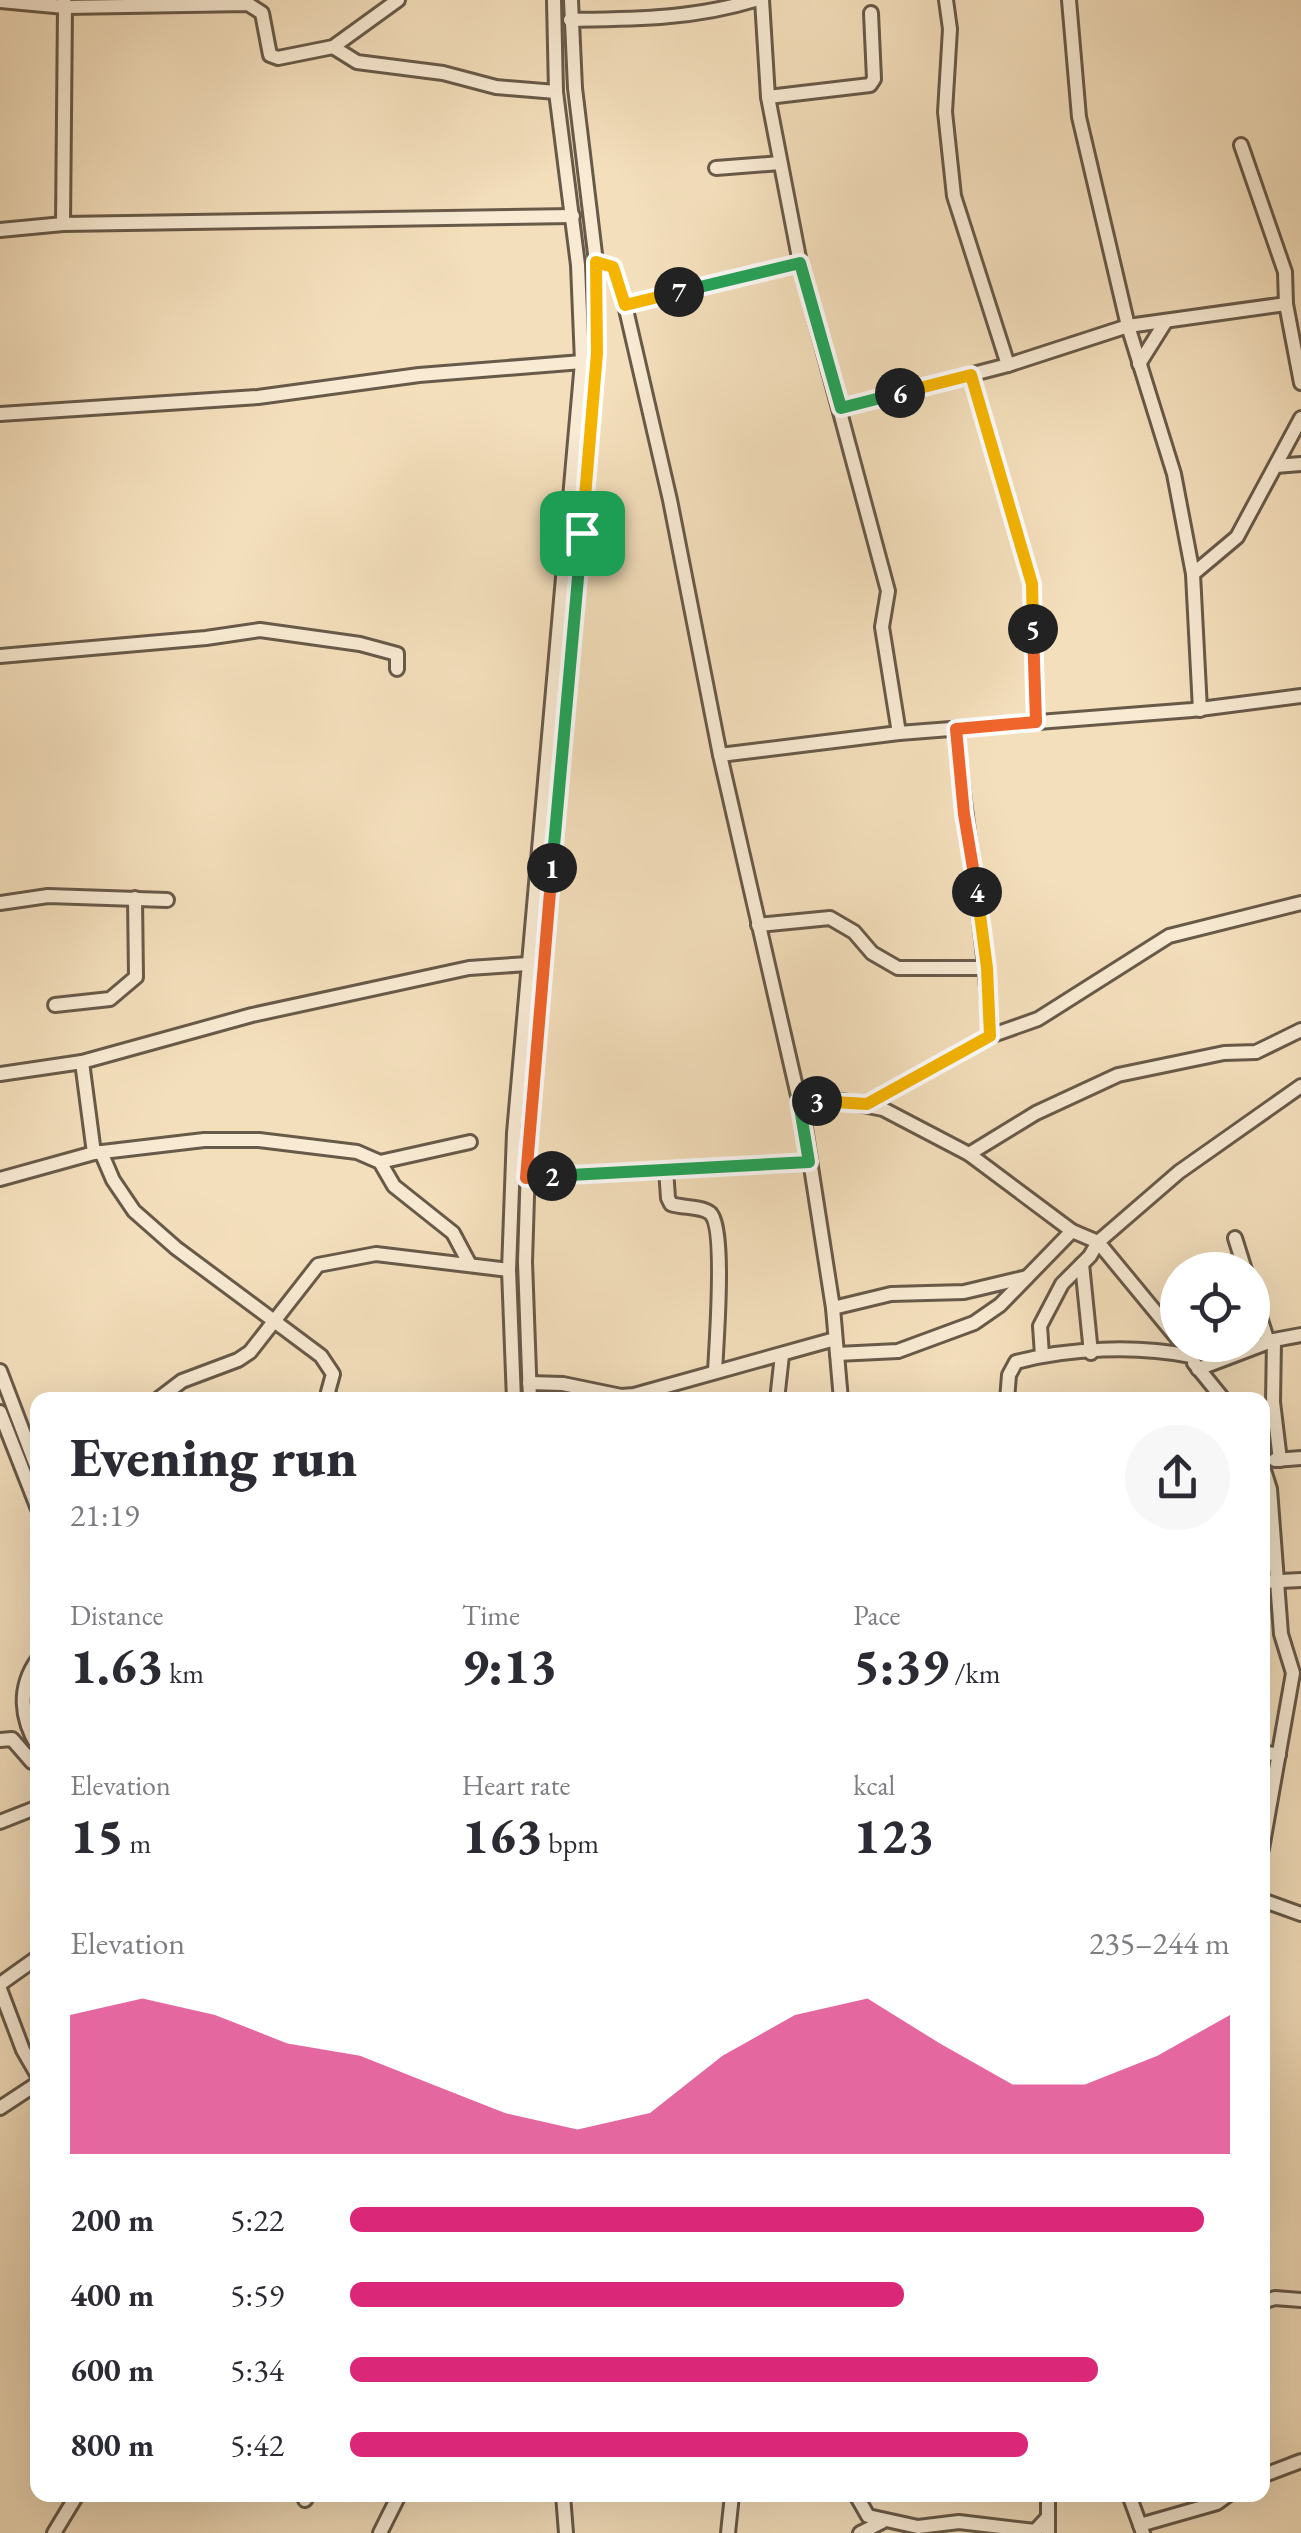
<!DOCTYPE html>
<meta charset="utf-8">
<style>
body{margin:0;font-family:"EB Garamond",serif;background:#f7f7f7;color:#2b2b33;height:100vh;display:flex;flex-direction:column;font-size:38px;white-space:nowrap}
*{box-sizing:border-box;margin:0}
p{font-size:32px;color:#7c7c81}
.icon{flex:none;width:55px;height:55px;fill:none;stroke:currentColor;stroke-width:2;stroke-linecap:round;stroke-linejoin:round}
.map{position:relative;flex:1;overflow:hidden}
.sheet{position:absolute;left:30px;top:1392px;width:1240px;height:1110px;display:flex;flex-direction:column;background:#fff;border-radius:20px;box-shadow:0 10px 40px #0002}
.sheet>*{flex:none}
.buttons{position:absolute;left:1160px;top:1252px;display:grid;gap:20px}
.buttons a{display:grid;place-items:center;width:110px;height:110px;border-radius:50%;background:#fff;box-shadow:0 10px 40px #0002;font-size:50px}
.pin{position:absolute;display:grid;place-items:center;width:85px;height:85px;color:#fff;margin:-42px;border-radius:20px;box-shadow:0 5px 15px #0006}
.km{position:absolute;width:50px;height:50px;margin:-25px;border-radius:50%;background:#222;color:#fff;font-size:28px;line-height:50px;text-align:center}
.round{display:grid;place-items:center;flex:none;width:105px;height:105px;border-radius:52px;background:#f7f7f7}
.head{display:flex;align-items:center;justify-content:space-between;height:170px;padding:0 40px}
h1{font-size:55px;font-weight:800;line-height:75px}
.figures{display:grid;grid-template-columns:repeat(3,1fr);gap:15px;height:170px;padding:10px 40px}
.figures div{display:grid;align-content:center}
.figures b{font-size:50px;font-weight:800}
.figures small{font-size:28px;font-weight:400}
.figures p{font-size:28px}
.chart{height:280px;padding:20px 40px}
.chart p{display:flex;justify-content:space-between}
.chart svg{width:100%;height:180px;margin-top:10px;fill:#db2777;opacity:.7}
ul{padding:0 40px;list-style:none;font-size:32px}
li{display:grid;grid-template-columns:160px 120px 1fr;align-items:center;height:75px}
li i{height:25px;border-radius:12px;background:#db2777}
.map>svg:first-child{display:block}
</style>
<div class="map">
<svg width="1301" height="2533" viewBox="0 0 1301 2533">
<rect width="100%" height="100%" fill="#f4dfbc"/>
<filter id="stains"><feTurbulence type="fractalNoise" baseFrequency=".002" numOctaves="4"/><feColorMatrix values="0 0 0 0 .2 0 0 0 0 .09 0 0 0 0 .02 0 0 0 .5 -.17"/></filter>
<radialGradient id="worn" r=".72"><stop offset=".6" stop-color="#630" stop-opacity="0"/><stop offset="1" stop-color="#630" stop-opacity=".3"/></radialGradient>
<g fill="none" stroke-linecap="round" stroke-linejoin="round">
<g stroke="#685a49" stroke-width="18">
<g id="minor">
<polyline points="64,0 65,7 248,4 262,13 270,55 278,58 333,47 398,0"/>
<polyline points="762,0 768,97 800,263 888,591 882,627 899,733"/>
<polyline points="946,0 950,29 945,112 954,196 1008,365"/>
<polyline points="1069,0 1079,117 1128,326 1174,474 1193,574 1200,710"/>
<polyline points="0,1 65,7 63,224"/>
<path d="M570,20C634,19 693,19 755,0"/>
<polyline points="333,47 357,62 443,73 496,87 556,92"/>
<polyline points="768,97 870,85 874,79 871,13"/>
<polyline points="1241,145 1285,272 1286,304 1301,383"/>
<polyline points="716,168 780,163"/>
<polyline points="0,230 63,224 573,216"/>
<polyline points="596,262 613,267 625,305 670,500 720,755 804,1122 833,1308 841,1400"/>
<polyline points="625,305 800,263"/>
<polyline points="1139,364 1166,321"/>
<polyline points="971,375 1032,584 1036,722"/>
<polyline points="841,408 1008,365 1128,326 1286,304"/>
<polyline points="0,414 258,397 419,375 582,362"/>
<polyline points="1276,466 1301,464"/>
<polyline points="1193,574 1237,537 1301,418"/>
<polyline points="0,656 206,638 260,630 360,644 397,654 397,669"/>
<path d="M956,729C965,832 986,933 990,1036"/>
<polyline points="720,755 899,733 1192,710 1301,696"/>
<polyline points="0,903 48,896 167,900"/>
<polyline points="758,925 830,918 854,932 872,953 898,968 987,968"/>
<polyline points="55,1005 110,999 136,977 135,898"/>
<polyline points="82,1062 94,1153"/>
<polyline points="0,1074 82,1062 252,1015 469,968 528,964"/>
<polyline points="799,1102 843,1101 883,1109 969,1154 1072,1231 1098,1242 1178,1339"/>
<polyline points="867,1105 990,1036 1038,1019 1169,936 1301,903"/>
<polyline points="101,1152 113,1180 134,1211 176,1248 321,1356 333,1374 328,1392 332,1400"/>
<polyline points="969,1154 1036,1113 1118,1075 1224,1053 1256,1052 1301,1030"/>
<polyline points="380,1162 470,1142"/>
<path d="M666,1169L668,1198L671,1204C682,1208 701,1206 710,1213C726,1227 716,1347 715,1372"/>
<polyline points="526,1178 809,1162"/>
<polyline points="0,1179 94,1153 204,1140 259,1140 357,1152 380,1162 394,1186 453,1233 469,1263"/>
<polyline points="1235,1238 1245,1270"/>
<polyline points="1082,1264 1091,1353"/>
<polyline points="1252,1292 1268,1342"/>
<polyline points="833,1308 891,1294 964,1292 1027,1277"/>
<polyline points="1274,1340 1273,1402 1280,1460"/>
<polyline points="837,1354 898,1351 974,1323 1000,1305 1072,1231"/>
<polyline points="1042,1355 1040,1326 1062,1284 1090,1256 1098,1242 1179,1172 1301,1086"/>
<polyline points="1194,1363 1224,1400"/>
<polyline points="1198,1369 1274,1340 1301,1335"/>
<polyline points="0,1371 38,1471"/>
<polyline points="529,1383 563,1384 621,1396 634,1395 835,1339"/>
<polyline points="157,1400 182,1381 238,1360 250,1352 318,1265 376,1254 509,1270"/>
<polyline points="514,1400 509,1270 514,1133 582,362 578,265 556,92 554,0"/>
<polyline points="530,1400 525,1262 529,1131 597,353 596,262 575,88 571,0"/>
<polyline points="777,1400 782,1355"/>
<path d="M1007,1400L1009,1375L1016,1362C1068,1348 1137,1345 1190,1356"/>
<polyline points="0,1412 38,1509"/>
<polyline points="1275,1460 1301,1458"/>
<polyline points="1262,1464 1270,1489 1281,1634 1293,1673 1262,1849"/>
<polyline points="1262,1582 1301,1580"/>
<path d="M38,1659C17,1688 21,1719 38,1747"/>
<polyline points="0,1740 12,1739 32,1762 38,1763"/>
<polyline points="1262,1752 1279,1755"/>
<polyline points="0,1822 38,1807"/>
<polyline points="1262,1900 1301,1914"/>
<polyline points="0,1984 38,1957"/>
<polyline points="0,1989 23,2050 38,2076"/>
<polyline points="0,2108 38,2083"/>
<polyline points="1262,2302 1275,2298 1301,2300"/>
<polyline points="1262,2476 1301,2461"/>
<polyline points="563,2495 566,2533"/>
<polyline points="856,2495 868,2516 918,2527 959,2522 1035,2531 1048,2517"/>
<polyline points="1129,2495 1143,2533"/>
<polyline points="305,2500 308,2495"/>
<polyline points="1140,2525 1217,2503 1228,2495"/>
<polyline points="54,2533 77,2495"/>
<polyline points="380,2533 399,2495"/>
<polyline points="728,2533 732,2495"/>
<polyline points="860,2533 882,2522"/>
<polyline points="1048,2533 1048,2495"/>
</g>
</g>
<use href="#minor" stroke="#f8ead3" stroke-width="12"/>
</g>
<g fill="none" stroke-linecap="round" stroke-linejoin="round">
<g stroke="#fff" stroke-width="20">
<polyline id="split-1" points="552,868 582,533"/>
</g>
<g stroke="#fff" stroke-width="20">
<polyline id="split-2" points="552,868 526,1178 552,1176"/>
</g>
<g stroke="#fff" stroke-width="20">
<polyline id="split-3" points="552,1176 809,1162 799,1102 817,1101"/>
</g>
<g stroke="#fff" stroke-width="20">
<polyline id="split-4" points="817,1101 867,1104 990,1036 987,968 977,892"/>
</g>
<g stroke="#fff" stroke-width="20">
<polyline id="split-5" points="977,892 964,814 956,729 1036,722 1033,629"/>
</g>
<g stroke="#fff" stroke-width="20">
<polyline id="split-6" points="900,393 971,375 1032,584 1033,629"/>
</g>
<g stroke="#fff" stroke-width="20">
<polyline id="split-7" points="679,292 800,263 841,408 900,393"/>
</g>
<g stroke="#fff" stroke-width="20">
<polyline id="split-8" points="582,533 597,353 596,262 613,267 625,305 679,292"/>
</g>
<use href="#split-1" stroke="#22a559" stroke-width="12"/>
<use href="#split-2" stroke="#f0652b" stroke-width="12"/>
<use href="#split-3" stroke="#22a559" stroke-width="12"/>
<use href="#split-4" stroke="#f5b400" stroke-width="12"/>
<use href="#split-5" stroke="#f0652b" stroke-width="12"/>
<use href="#split-6" stroke="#f5b400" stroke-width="12"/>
<use href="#split-7" stroke="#22a559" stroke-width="12"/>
<use href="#split-8" stroke="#f5b400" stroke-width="12"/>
</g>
<rect width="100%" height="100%" filter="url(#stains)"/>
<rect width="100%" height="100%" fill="url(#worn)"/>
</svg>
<div class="buttons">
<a><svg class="icon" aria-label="locate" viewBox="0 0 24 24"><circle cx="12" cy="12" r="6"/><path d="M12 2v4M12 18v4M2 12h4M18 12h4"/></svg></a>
</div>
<div class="pin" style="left:582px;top:533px;background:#1e9e55"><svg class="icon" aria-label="arrive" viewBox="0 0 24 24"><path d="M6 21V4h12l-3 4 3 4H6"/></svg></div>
<b class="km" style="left:552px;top:868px">1</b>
<b class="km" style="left:552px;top:1176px">2</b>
<b class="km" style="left:817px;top:1101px">3</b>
<b class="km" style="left:977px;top:892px">4</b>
<b class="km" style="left:1033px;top:629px">5</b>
<b class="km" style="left:900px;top:393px">6</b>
<b class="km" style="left:679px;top:292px">7</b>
<section class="sheet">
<div class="head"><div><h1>Evening run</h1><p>21:19</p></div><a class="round"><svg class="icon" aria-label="share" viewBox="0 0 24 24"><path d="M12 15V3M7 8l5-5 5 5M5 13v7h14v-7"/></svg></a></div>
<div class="figures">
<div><p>Distance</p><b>1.63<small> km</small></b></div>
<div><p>Time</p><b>9:13</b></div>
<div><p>Pace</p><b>5:39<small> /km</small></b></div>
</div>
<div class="figures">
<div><p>Elevation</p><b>15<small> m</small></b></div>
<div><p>Heart rate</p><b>163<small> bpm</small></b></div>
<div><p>kcal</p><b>123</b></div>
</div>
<div class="chart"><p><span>Elevation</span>235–244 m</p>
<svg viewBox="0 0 160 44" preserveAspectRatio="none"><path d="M0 44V10L10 6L20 10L30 17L40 20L50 27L60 34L70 38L80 34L90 20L100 10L110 6L120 17L130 27L140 27L150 20L160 10V44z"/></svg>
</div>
<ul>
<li><b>200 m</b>5:22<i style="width:97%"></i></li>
<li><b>400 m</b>5:59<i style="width:63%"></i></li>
<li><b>600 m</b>5:34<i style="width:85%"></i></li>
<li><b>800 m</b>5:42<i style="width:77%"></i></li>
</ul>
</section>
</div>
